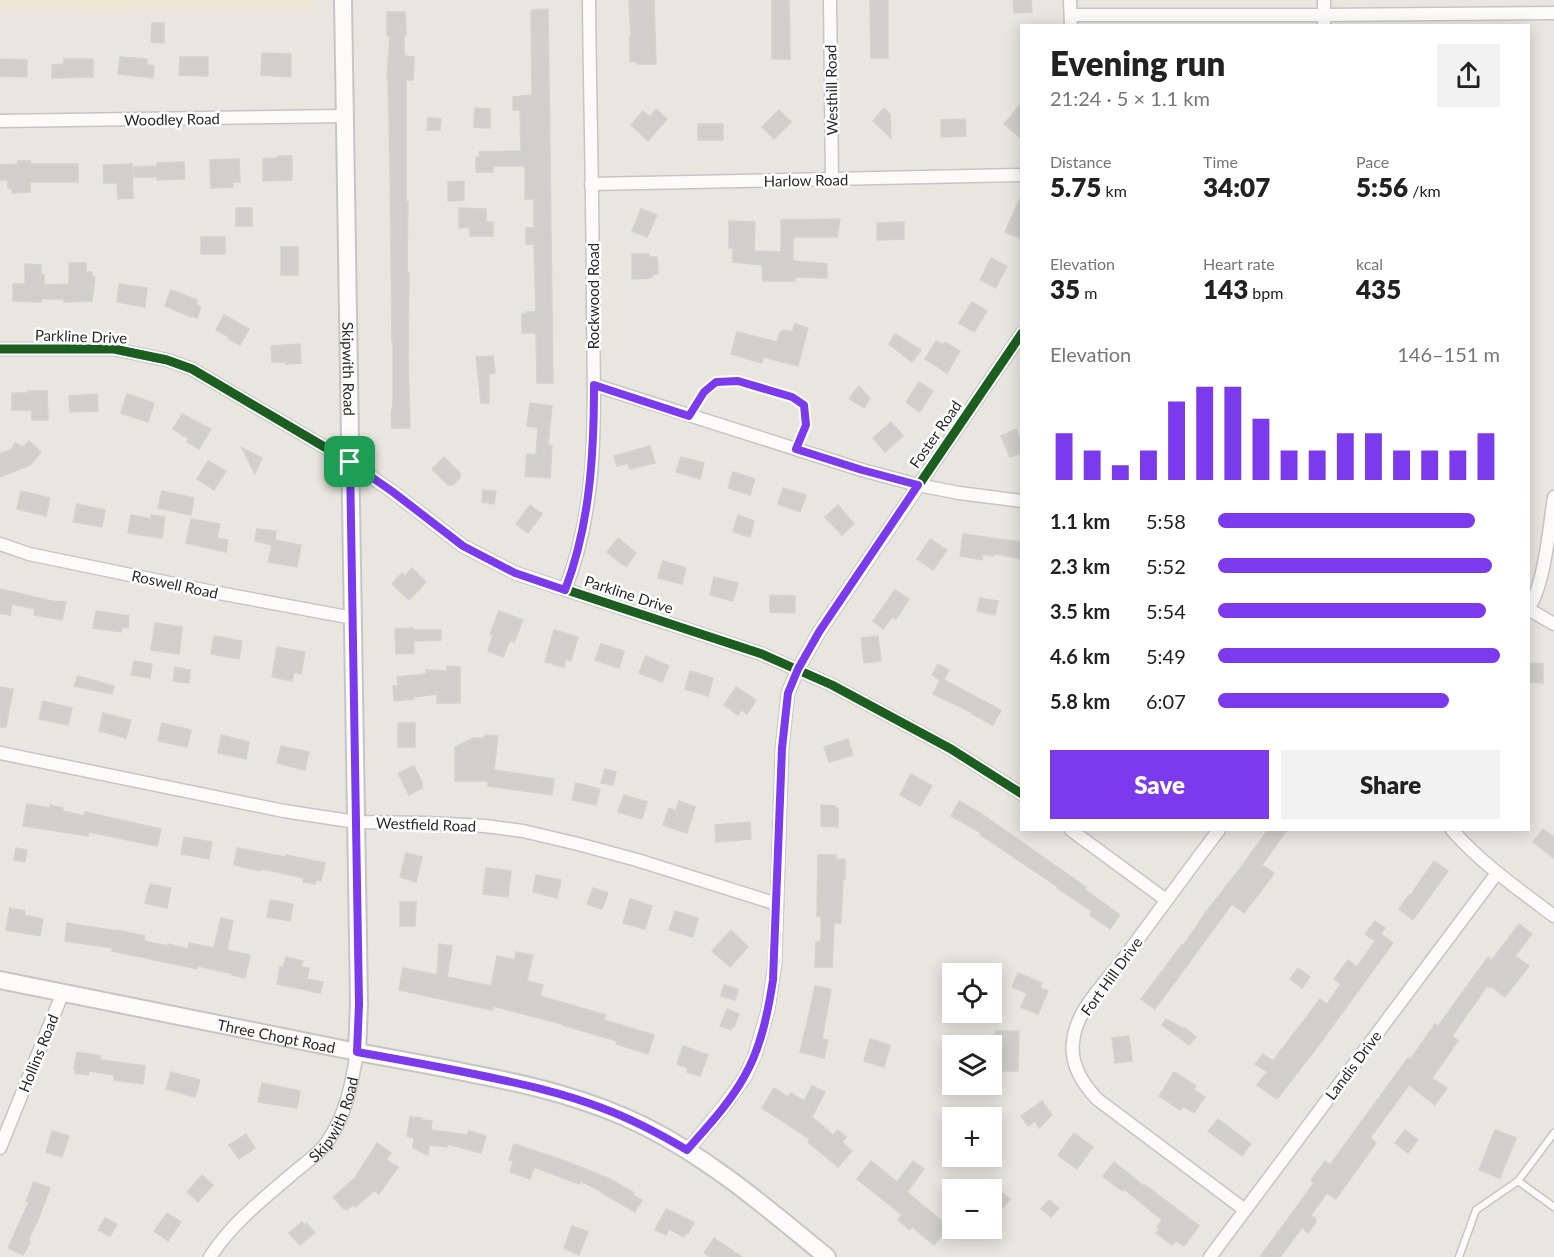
<!DOCTYPE html>
<meta charset="utf-8">
<style>
body{margin:0;font-family:Lato,sans-serif;background:#f2f2f2;color:#222;height:100vh;display:flex;flex-direction:column;font-size:22px;white-space:nowrap}
*{box-sizing:border-box;margin:0}
p{font-size:20px;color:#767676}
.icon{flex:none;width:33px;height:33px;fill:none;stroke:currentColor;stroke-width:2;stroke-linecap:round;stroke-linejoin:round}
.map{position:relative;flex:1;overflow:hidden}
.details{position:absolute;left:1020px;top:24px;width:510px;height:807px;display:flex;flex-direction:column;background:#fff;border-radius:0px;box-shadow:0 3px 15px #0003}
.details>*{flex:none}
.controls{position:absolute;left:942px;top:963px;display:grid;gap:12px}
.controls a{display:grid;place-items:center;width:60px;height:60px;border-radius:0px;background:#fff;box-shadow:0 3px 15px #0003;font-size:30px}
.pin{position:absolute;display:grid;place-items:center;width:51px;height:51px;color:#fff;margin:-26px;border-radius:12px;box-shadow:0 3px 9px #0006}
.round{display:grid;place-items:center;flex:none;width:63px;height:63px;border-radius:0px;background:#f2f2f2}
.summary{display:flex;align-items:center;justify-content:space-between;height:102px;padding:0 30px}
h1{font-size:33px;font-weight:800;line-height:45px}
.stats{display:grid;grid-template-columns:repeat(3,1fr);gap:9px;height:102px;padding:6px 30px}
.stats div{display:grid;align-content:center}
.stats b{font-size:26px;font-weight:800}
.stats small{font-size:16px;font-weight:400}
.stats p{font-size:16px}
.chart{height:168px;padding:12px 30px}
.chart p{display:flex;justify-content:space-between}
.chart svg{width:100%;height:108px;margin-top:6px;stroke:#7c3aed;stroke-width:6}
.action{display:flex;gap:12px;margin-top:auto;padding:12px 30px}
.action a{flex:1;height:69px;border-radius:0px;background:#7c3aed;color:#fff;font-size:24px;font-weight:800;line-height:69px;text-align:center}
.action a+a{background:#f2f2f2;color:#222}
ul{padding:0 30px;list-style:none;font-size:20px}
li{display:grid;grid-template-columns:96px 72px 1fr;align-items:center;height:45px}
li i{height:15px;border-radius:8px;background:#7c3aed}
.map>svg:first-child{display:block}
</style>
<div class="map">
<svg width="1554" height="1257" viewBox="0 0 1554 1257">
<rect width="100%" height="100%" fill="#e9e6e0"/>
<polygon fill="#ede7d4" points="0,0 314,0 314,9 0,11"/>
<g fill="#d1cfcb" stroke="#d4d2cc" stroke-width="1.5">
<polygon points="629,0 654,0 656,64 637,64 637,62 630,62 630,36 631,36"/>
<polygon points="772,0 789,0 790,59 772,59"/>
<polygon points="870,0 888,0 888,58 871,58"/>
<polygon points="1013,0 1031,0 1032,12 1014,13"/>
<polygon points="548,9 553,383 537,383 536,333 522,333 522,314 526,314 526,312 536,312 534,244 526,244 526,228 534,228 534,199 525,199 525,166 493,166 493,172 476,172 476,157 480,157 479,152 521,151 520,110 513,110 513,97 532,95 531,10"/>
<polygon points="387,12 405,12 406,35 404,35 404,56 414,57 413,80 406,80 406,202 408,202 407,273 409,273 408,360 410,428 392,428 391,414 393,405 393,341 392,341 390,167 388,78 387,78 390,36 387,36"/>
<polygon points="152,23 164,23 164,43 151,42"/>
<polygon points="262,53 291,54 291,77 261,75"/>
<polygon points="120,57 147,59 147,65 154,66 153,78 118,74"/>
<polygon points="180,57 208,57 208,76 179,75"/>
<polygon points="0,59 27,60 27,77 0,76"/>
<polygon points="64,59 93,59 93,77 52,78 52,65 64,64"/>
<polygon points="1022,103 1022,139 1004,124"/>
<polygon points="475,108 490,109 490,128 474,127"/>
<polygon points="884,108 890,114 891,138 873,121"/>
<polygon points="656,109 667,119 648,141 631,125 643,111 650,117"/>
<polygon points="779,110 791,122 774,139 762,127"/>
<polygon points="428,118 441,119 440,130 427,130"/>
<polygon points="965,119 966,136 941,137 941,120"/>
<rect x="698" y="124" width="25" height="16"/>
<polygon points="278,156 292,156 292,180 263,181 263,159 278,158"/>
<polygon points="239,159 240,182 233,182 233,187 211,188 210,160"/>
<polygon points="18,161 30,161 30,164 78,164 78,182 30,182 30,192 12,193 12,188 8,188 8,180 0,180 0,165 18,164"/>
<polygon points="184,162 185,179 157,180 157,177 134,177 134,167 157,166 157,163"/>
<polygon points="132,164 133,198 118,199 117,183 104,183 103,165"/>
<polygon points="464,181 464,200 448,201 448,182"/>
<polygon points="1022,194 1022,239 1005,232"/>
<rect x="236" y="208" width="16" height="18"/>
<polygon points="459,208 486,209 486,222 493,222 493,236 470,236 470,227 459,228"/>
<polygon points="641,209 657,215 647,237 632,231"/>
<polygon points="840,219 837,237 793,237 793,261 827,264 827,278 795,277 795,281 763,281 762,265 733,262 733,248 729,248 729,221 755,222 754,251 781,252 781,220"/>
<polygon points="904,222 904,239 877,240 877,223"/>
<rect x="201" y="237" width="24" height="17"/>
<rect x="281" y="247" width="17" height="28"/>
<polygon points="632,254 649,254 649,257 657,257 658,274 652,274 652,277 650,277 650,278 632,279"/>
<polygon points="991,258 1007,266 996,288 980,280"/>
<polygon points="69,263 86,263 86,272 92,272 92,277 95,277 92,301 64,302 63,299 41,299 41,302 13,301 13,284 25,284 25,264 41,265 41,274 44,275 44,285 69,284"/>
<polygon points="119,284 147,288 145,307 117,302"/>
<polygon points="171,290 197,300 196,304 201,307 197,318 192,316 191,317 165,306"/>
<polygon points="972,302 987,311 974,332 959,323"/>
<polygon points="224,315 249,329 240,345 228,339 229,337 216,330"/>
<polygon points="795,324 808,328 798,366 763,357 762,363 731,354 737,332 777,342 780,332 784,330 792,332"/>
<polygon points="895,334 921,350 912,362 889,344"/>
<polygon points="936,341 943,345 945,342 960,351 947,373 925,359"/>
<polygon points="300,344 301,363 286,364 286,362 272,362 271,346"/>
<polygon points="493,356 495,373 489,374 489,403 481,403 476,357"/>
<polygon points="919,382 933,391 920,412 906,402"/>
<polygon points="859,386 870,398 864,408 850,399 850,397"/>
<polygon points="28,391 47,391 48,420 32,420 32,410 12,410 12,393 28,393"/>
<polygon points="97,394 98,411 70,412 69,396"/>
<polygon points="127,394 154,403 148,422 121,413"/>
<polygon points="530,403 552,406 548,445 552,446 550,478 525,476 527,454 536,455 538,428 527,426"/>
<polygon points="182,414 211,429 199,449 187,442 189,439 173,429"/>
<polygon points="891,422 903,436 885,452 873,438"/>
<polygon points="1016,429 1022,442 1022,453 1010,457 1001,436"/>
<polygon points="29,441 41,452 30,465 0,477 0,454 12,449 15,443 23,447"/>
<polygon points="650,446 655,463 630,469 628,463 617,466 614,456"/>
<polygon points="242,448 262,458 255,474"/>
<polygon points="444,457 460,473 460,478 453,485 448,485 432,469"/>
<polygon points="681,457 704,463 700,479 676,472"/>
<polygon points="208,461 226,471 214,490 197,479"/>
<polygon points="733,472 755,479 750,495 728,488"/>
<polygon points="783,488 806,495 800,512 778,504"/>
<polygon points="483,490 496,491 494,504 482,502"/>
<polygon points="21,491 50,498 46,516 17,509"/>
<polygon points="162,491 194,498 191,515 158,508"/>
<polygon points="77,504 105,510 102,527 73,522"/>
<polygon points="530,505 542,514 528,533 516,524"/>
<polygon points="838,505 854,524 842,535 825,517"/>
<polygon points="131,515 151,519 151,515 165,517 162,538 128,533"/>
<polygon points="738,515 754,521 750,537 733,532"/>
<polygon points="191,519 220,524 217,538 228,540 226,552 186,543"/>
<polygon points="257,529 276,531 275,540 301,545 297,567 268,562 272,545 255,541"/>
<polygon points="963,534 1022,542 1022,559 995,554 993,556 983,554 982,560 960,556"/>
<polygon points="618,538 636,553 626,567 607,552"/>
<polygon points="930,539 947,550 933,570 917,559"/>
<polygon points="663,561 686,568 682,584 658,578"/>
<polygon points="412,568 426,582 409,600 392,584 402,573 405,576"/>
<polygon points="714,577 738,583 733,601 710,595"/>
<polygon points="0,589 52,601 66,602 62,620 34,615 35,609 12,604 10,615 0,613"/>
<polygon points="895,590 909,599 896,619 892,617 883,629 873,621"/>
<polygon points="770,595 795,596 795,613 770,612"/>
<polygon points="980,598 998,601 995,615 977,611"/>
<polygon points="96,611 129,616 128,628 122,627 121,632 93,628"/>
<polygon points="499,611 523,620 514,642 510,640 503,657 488,651 493,635 490,634"/>
<polygon points="155,623 182,627 179,654 151,650"/>
<polygon points="413,628 413,630 441,630 441,640 414,641 414,653 396,654 395,629"/>
<polygon points="554,630 578,637 571,661 566,659 564,667 545,662"/>
<polygon points="214,636 242,641 239,659 211,654"/>
<polygon points="878,636 881,661 864,663 861,638"/>
<polygon points="601,644 624,651 619,668 595,660"/>
<polygon points="277,647 305,652 301,674 294,672 292,681 272,677"/>
<polygon points="646,656 669,666 662,682 639,673"/>
<polygon points="134,661 152,664 150,678 131,675"/>
<polygon points="1528,663 1543,664 1543,683 1528,682"/>
<polygon points="938,664 949,670 944,680 1001,710 993,725 972,714 973,713 933,694 940,680 932,675"/>
<polygon points="447,666 460,667 460,703 437,703 437,694 414,697 414,699 394,701 393,686 398,685 397,677 426,674 426,670 447,671"/>
<polygon points="175,667 190,670 189,683 173,681"/>
<polygon points="690,671 713,678 708,696 685,689"/>
<polygon points="78,676 114,686 112,694 74,686"/>
<polygon points="0,687 13,689 6,727 0,727"/>
<polygon points="736,687 756,700 747,714 741,710 738,715 724,705"/>
<polygon points="43,701 72,708 68,725 39,719"/>
<polygon points="103,713 131,720 126,738 99,731"/>
<polygon points="162,723 191,730 187,747 158,741"/>
<rect x="398" y="723" width="17" height="24"/>
<polygon points="221,735 249,742 246,759 218,753"/>
<polygon points="485,735 498,736 494,770 554,779 552,795 488,786 488,781 455,781 455,747 474,738 485,738"/>
<polygon points="848,739 853,755 829,762 824,747"/>
<polygon points="281,746 309,752 305,770 277,763"/>
<polygon points="414,766 422,782 422,788 409,795 398,773"/>
<polygon points="605,769 616,772 613,785 601,783"/>
<polygon points="911,774 932,786 920,806 900,795"/>
<polygon points="576,783 600,789 596,805 572,800"/>
<polygon points="624,795 647,802 642,819 618,812"/>
<polygon points="679,801 695,807 687,833 663,825 669,808 676,811"/>
<polygon points="959,801 980,813 1086,887 1084,889 1120,915 1110,929 1090,915 1092,911 1057,888 1058,887 988,840 980,835 981,833 951,816"/>
<polygon points="27,804 50,808 50,805 63,808 63,811 84,816 85,812 161,829 157,846 89,832 88,836 23,826"/>
<polygon points="821,805 835,806 835,807 838,808 838,827 821,826"/>
<polygon points="750,822 751,839 716,842 715,825"/>
<polygon points="1543,829 1554,837 1554,858 1533,842"/>
<polygon points="1268,830 1287,830 1262,865 1274,873 1270,879 1244,913 1232,904 1155,1009 1141,999 1182,945 1183,946 1206,912 1242,866"/>
<polygon points="184,837 212,842 209,859 181,854"/>
<polygon points="16,848 27,850 25,862 14,860"/>
<polygon points="237,848 286,857 286,855 325,863 321,881 316,880 315,884 303,882 304,878 262,869 261,871 234,865"/>
<polygon points="406,853 422,857 416,882 400,877"/>
<polygon points="818,855 836,855 836,859 845,859 845,879 843,879 841,923 834,923 832,967 815,967 816,942 821,942 821,916 817,916"/>
<polygon points="1434,861 1448,871 1413,920 1399,909 1409,895 1410,896"/>
<polygon points="486,868 511,871 508,897 483,894"/>
<polygon points="536,875 561,880 557,898 533,892"/>
<polygon points="150,884 171,888 167,908 145,903"/>
<polygon points="593,888 608,893 602,909 587,904"/>
<polygon points="630,899 652,906 645,929 623,923"/>
<polygon points="270,900 293,904 290,921 267,917"/>
<polygon points="400,902 416,902 415,926 400,926"/>
<polygon points="10,908 25,911 24,915 43,919 40,936 6,930"/>
<polygon points="675,911 698,918 693,937 669,930"/>
<polygon points="221,918 233,921 227,950 250,955 245,978 232,975 233,974 198,966 197,969 112,951 113,948 65,941 67,923 117,931 117,930 145,936 144,941 168,946 168,944 188,949 189,943 214,948"/>
<polygon points="1375,921 1385,928 1381,934 1393,943 1318,1046 1277,1099 1257,1085 1267,1072 1255,1064 1263,1054 1273,1061 1320,999 1327,1004 1341,984 1334,979 1348,960 1357,967 1375,941 1365,934"/>
<polygon points="1519,924 1532,934 1515,956 1529,966 1505,997 1492,987 1490,988 1487,986 1452,1036 1458,1041 1432,1078 1447,1088 1435,1105 1409,1085 1370,1138 1376,1143 1336,1199 1327,1193 1311,1215 1316,1219 1315,1221 1316,1222 1308,1233 1302,1228 1280,1257 1260,1257 1314,1183 1311,1180 1325,1161 1330,1165 1408,1058 1410,1060 1435,1024 1438,1026 1488,957 1492,960"/>
<polygon points="731,930 748,947 730,967 712,951"/>
<polygon points="439,944 452,946 447,977 491,986 497,956 515,960 516,952 533,955 527,981 543,985 540,996 606,1015 604,1020 654,1035 648,1054 616,1044 617,1041 562,1025 562,1024 493,1006 492,1010 399,990 403,968 437,975"/>
<polygon points="286,957 303,961 301,967 309,968 307,979 323,982 320,993 277,984 280,967 283,968"/>
<polygon points="1298,968 1310,977 1302,988 1290,979"/>
<polygon points="1018,973 1042,983 1040,988 1048,991 1038,1014 1021,1007 1027,993 1012,987"/>
<polygon points="724,985 738,989 735,1000 721,996"/>
<polygon points="815,986 831,989 822,1039 828,1040 824,1058 800,1052 810,1010"/>
<polygon points="727,1009 739,1014 734,1027 732,1026 731,1030 720,1026"/>
<polygon points="1166,1019 1184,1029 1185,1028 1196,1037 1189,1045 1162,1025"/>
<polygon points="996,1031 1019,1031 1018,1071 1002,1071 1002,1060 996,1060"/>
<polygon points="1129,1036 1132,1061 1115,1063 1112,1038"/>
<polygon points="870,1039 890,1045 884,1067 864,1061"/>
<polygon points="683,1046 708,1055 700,1076 687,1072 688,1068 677,1064"/>
<polygon points="77,1052 101,1056 101,1060 145,1066 143,1084 114,1080 114,1075 89,1071 88,1075 75,1073 76,1070 74,1069"/>
<polygon points="171,1072 200,1080 195,1097 166,1089"/>
<polygon points="1174,1072 1196,1086 1193,1089 1205,1097 1194,1113 1183,1106 1180,1110 1159,1096"/>
<polygon points="262,1083 300,1091 297,1108 258,1102"/>
<polygon points="812,1086 825,1092 812,1117 833,1135 838,1130 846,1137 842,1142 852,1151 838,1167 808,1142 810,1139 762,1108 774,1088 788,1097 791,1093 804,1101"/>
<polygon points="1042,1101 1052,1115 1039,1128 1035,1121 1028,1126 1021,1116"/>
<polygon points="410,1117 422,1118 422,1120 432,1121 431,1130 467,1135 469,1131 486,1136 481,1153 447,1144 447,1147 429,1145 428,1155 413,1148 414,1138 407,1136"/>
<polygon points="1218,1119 1251,1144 1242,1156 1208,1131"/>
<polygon points="1405,1130 1418,1140 1408,1153 1395,1143"/>
<polygon points="1495,1130 1516,1138 1500,1178 1479,1170"/>
<polygon points="52,1131 69,1136 62,1157 46,1152"/>
<polygon points="1074,1133 1093,1147 1077,1169 1058,1155"/>
<polygon points="246,1134 255,1148 239,1159 229,1145"/>
<polygon points="377,1143 391,1153 386,1160 398,1167 379,1194 374,1191 355,1207 353,1205 347,1210 345,1208 344,1209 333,1197 355,1178"/>
<polygon points="514,1144 560,1159 610,1179 634,1193 632,1195 642,1200 635,1212 602,1193 602,1192 581,1181 579,1184 534,1167 530,1179 510,1172 513,1161 509,1160"/>
<polygon points="871,1161 897,1182 913,1161 924,1169 907,1192 949,1227 934,1245 912,1227 910,1230 898,1220 902,1215 857,1179"/>
<polygon points="1114,1162 1144,1186 1145,1185 1199,1226 1184,1246 1176,1241 1172,1245 1156,1233 1160,1229 1157,1227 1162,1220 1124,1189 1122,1191 1103,1176"/>
<polygon points="202,1175 213,1185 198,1202 187,1192"/>
<polygon points="983,1179 1010,1199 1003,1208 992,1199 992,1190 981,1190 977,1186"/>
<polygon points="34,1182 50,1188 39,1217 28,1241 30,1242 23,1255 8,1248 29,1202 26,1201"/>
<polygon points="1049,1200 1059,1208 1051,1217 1041,1209"/>
<polygon points="666,1209 694,1222 688,1234 686,1233 684,1237 669,1229 666,1235 655,1230"/>
<polygon points="167,1213 181,1222 168,1241 154,1231"/>
<polygon points="105,1218 117,1224 110,1236 98,1230"/>
<polygon points="302,1222 305,1225 307,1223 315,1233 300,1245 289,1233"/>
<polygon points="572,1226 588,1232 579,1255 564,1248"/>
<polygon points="714,1238 742,1257 710,1257 704,1253"/>
</g>
<g fill="none" stroke-linecap="round" stroke-linejoin="round">
<g stroke="#c6c5c6" stroke-width="9">
<g id="service">
<path d="M689,415C696,405 703,388 715,383C730,376 778,390 792,397C796,399 800,402 804,405L806,425L797,449"/>
<polyline points="1518,1181 1554,1207"/>
<polyline points="1459,1257 1476,1210 1518,1181 1554,1133"/>
</g>
</g>
<g stroke="#c6c5c6" stroke-width="15">
<g id="minor">
<polyline points="830,0 832,180"/>
<polyline points="1070,0 1071,26"/>
<polyline points="1071,15 1323,15 1554,13"/>
<polyline points="1324,26 1324,0"/>
<polyline points="0,121 343,116"/>
<polyline points="591,184 1022,175"/>
<polyline points="0,349 114,349 167,360 192,369 350,462 393,492 463,546 515,573 762,654 832,685 951,749 1022,794"/>
<polyline points="594,385 862,470 918,485 959,493 1022,501"/>
<polyline points="0,544 29,554 208,591 353,618"/>
<path d="M565,589C600,503 594,406 593,315C593,210 590,105 589,0"/>
<path d="M1528,608C1544,589 1550,523 1554,497"/>
<polyline points="1528,609 1554,624"/>
<polyline points="0,753 284,811 356,822 427,823 485,826 523,831 578,844 637,860 777,904"/>
<polyline points="1071,830 1166,900"/>
<path d="M1219,830C1187,872 1156,915 1124,958C1105,984 1076,1009 1073,1042C1070,1064 1083,1084 1097,1099L1245,1210"/>
<path d="M1452,830C1482,864 1518,889 1554,916"/>
<polyline points="0,1148 63,992"/>
<polyline points="687,1151 724,1106 745,1077 755,1055 768,1010 775,963 782,748 788,693 798,669 819,632 1022,333"/>
<path id="s1" d="M210,1257C231,1224 262,1200 291,1175C305,1163 322,1152 331,1136C347,1110 352,1082 357,1052"/>
<polyline points="1210,1257 1497,873"/>
</g>
</g>
<g stroke="#c6c5c6" stroke-width="20">
<g id="secondary">
<path id="s2" d="M343,0L359,1004L357,1052"/>
<path id="s3" d="M0,980L357,1052C396,1059 435,1066 473,1074C531,1085 589,1099 642,1125C711,1159 768,1209 827,1257"/>
</g>
</g>
<use href="#service" stroke="#fcfbfa" stroke-width="6"/>
<use href="#minor" stroke="#fcfbfa" stroke-width="12"/>
<use href="#secondary" stroke="#fcfbfa" stroke-width="16"/>
<g stroke="#fff" stroke-width="13">
<g id="cycleway">
<polyline points="0,349 114,349 167,360 192,369 350,462 393,492 463,546 515,573 762,654 832,685 951,749 1022,794"/>
<polyline points="687,1151 724,1106 745,1077 755,1055 768,1010 775,963 782,748 788,693 798,669 819,632 1022,333"/>
</g>
</g>
<use href="#cycleway" stroke="#1b5e20" stroke-width="9"/>
</g>
<g fill="none" stroke-linecap="round" stroke-linejoin="round">
<g stroke="#fff" stroke-width="12">
<path id="route" d="M738,381L792,397L804,405L806,425L796,449L862,470L918,485L819,632L798,669L788,693L782,748L773,980C768,1012 761,1048 744,1077C729,1104 707,1127 687,1150C660,1134 632,1119 602,1108C561,1092 517,1083 474,1074C435,1066 396,1059 357,1052L359,1004L350,462L393,492L463,546L515,573L565,590C590,525 594,454 594,385L689,416L704,392L716,382Z"/>
</g>
<use href="#route" stroke="#7c3aed" stroke-width="8"/>
</g>
<g text-anchor="middle" dominant-baseline="central" stroke-width="5" stroke-linejoin="round" paint-order="stroke">
<g font-size="15" fill="#2a2a2a" stroke="#fff">
<text transform="translate(831 90) rotate(-91)">Westhill Road</text>
<text transform="translate(172 119) rotate(-1)">Woodley Road</text>
<text transform="translate(806 180) rotate(-1)">Harlow Road</text>
<text transform="translate(593 296) rotate(-90)">Rockwood Road</text>
<text transform="translate(81 336) rotate(2)">Parkline Drive</text>
<text stroke="none"><textPath href="#s2" startOffset="369">Skipwith Road</textPath></text>
<text transform="translate(935 434) rotate(-55)">Foster Road</text>
<text transform="translate(175 584) rotate(12)">Roswell Road</text>
<text transform="translate(629 594) rotate(18)">Parkline Drive</text>
<text transform="translate(426 824) rotate(2)">Westfield Road</text>
<text transform="translate(1111 976) rotate(-54)">Fort Hill Drive</text>
<text stroke="none"><textPath href="#s3" startOffset="282">Three Chopt Road</textPath></text>
<text transform="translate(38 1053) rotate(-68)">Hollins Road</text>
<text transform="translate(1353 1065) rotate(-53)">Landis Drive</text>
<text stroke="none"><textPath href="#s1" startOffset="188">Skipwith Road</textPath></text>
</g>
</g>
</svg>
<div class="controls">
<a><svg class="icon" aria-label="locate" viewBox="0 0 24 24"><circle cx="12" cy="12" r="6"/><path d="M12 2v4M12 18v4M2 12h4M18 12h4"/></svg></a>
<a><svg class="icon" aria-label="layers" viewBox="0 0 24 24"><path d="M12 4l9 5-9 5-9-5zM3 14l9 5 9-5"/></svg></a>
<a>+</a>
<a>−</a>
</div>
<div class="pin" style="left:350px;top:462px;background:#1e9e55"><svg class="icon" aria-label="arrive" viewBox="0 0 24 24"><path d="M6 21V4h12l-3 4 3 4H6"/></svg></div>
<section class="details">
<div class="summary"><div><h1>Evening run</h1><p>21:24 · 5 × 1.1 km</p></div><a class="round"><svg class="icon" aria-label="share" viewBox="0 0 24 24"><path d="M12 15V3M7 8l5-5 5 5M5 13v7h14v-7"/></svg></a></div>
<div class="stats">
<div><p>Distance</p><b>5.75<small> km</small></b></div>
<div><p>Time</p><b>34:07</b></div>
<div><p>Pace</p><b>5:56<small> /km</small></b></div>
</div>
<div class="stats">
<div><p>Elevation</p><b>35<small> m</small></b></div>
<div><p>Heart rate</p><b>143<small> bpm</small></b></div>
<div><p>kcal</p><b>435</b></div>
</div>
<div class="chart"><p><span>Elevation</span>146–151 m</p>
<svg viewBox="0 0 160 44" preserveAspectRatio="none"><path d="M5 44V25M15 44V32M25 44V38M35 44V32M45 44V12M55 44V6M65 44V6M75 44V19M85 44V32M95 44V32M105 44V25M115 44V25M125 44V32M135 44V32M145 44V32M155 44V25"/></svg>
</div>
<ul>
<li><b>1.1 km</b>5:58<i style="width:91%"></i></li>
<li><b>2.3 km</b>5:52<i style="width:97%"></i></li>
<li><b>3.5 km</b>5:54<i style="width:95%"></i></li>
<li><b>4.6 km</b>5:49<i style="width:100%"></i></li>
<li><b>5.8 km</b>6:07<i style="width:82%"></i></li>
</ul>
<div class="action"><a>Save</a><a>Share</a></div>
</section>
</div>
